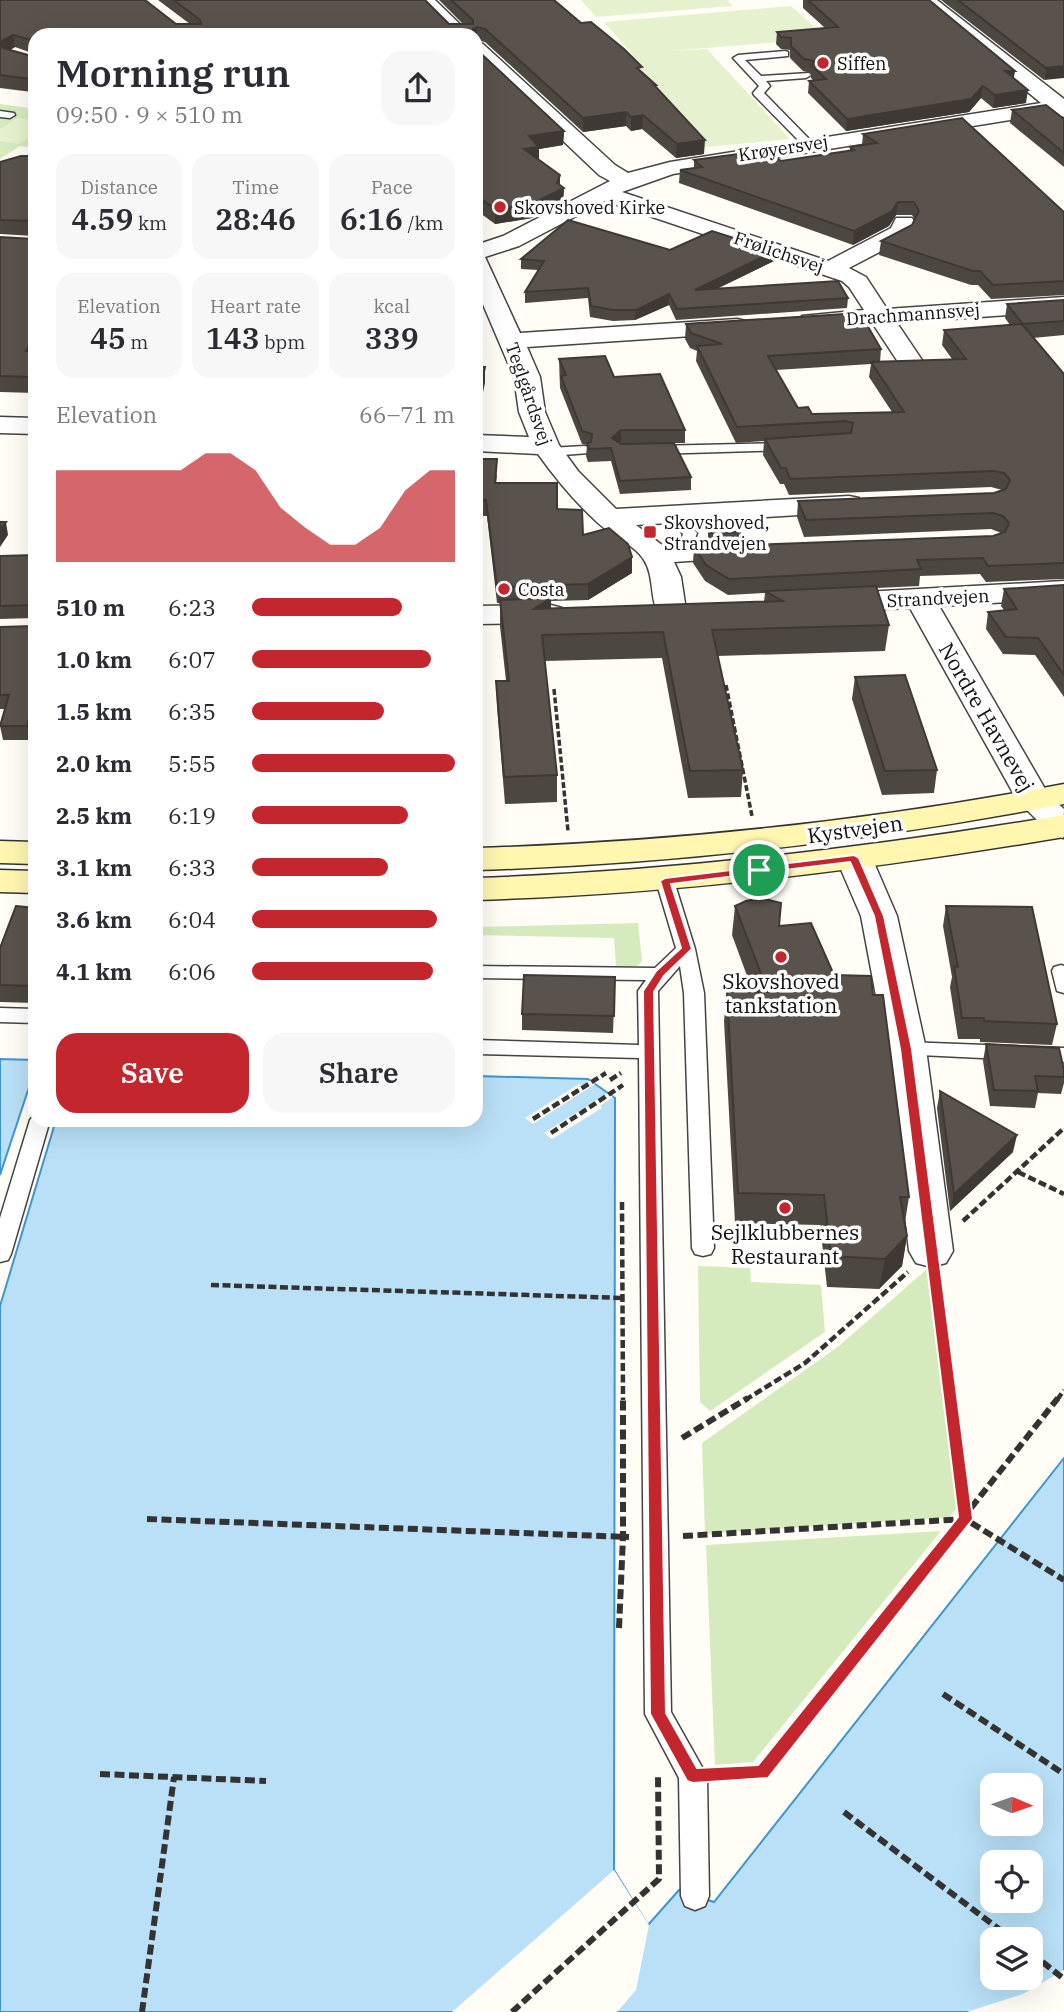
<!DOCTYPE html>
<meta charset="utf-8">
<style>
body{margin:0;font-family:"IBM Plex Serif",serif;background:#f7f7f7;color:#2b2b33;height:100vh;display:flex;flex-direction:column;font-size:26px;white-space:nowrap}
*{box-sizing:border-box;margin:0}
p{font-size:23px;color:#7c7c81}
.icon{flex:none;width:38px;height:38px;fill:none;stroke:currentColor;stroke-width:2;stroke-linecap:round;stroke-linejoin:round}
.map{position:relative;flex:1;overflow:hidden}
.drawer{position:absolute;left:28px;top:28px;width:455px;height:1099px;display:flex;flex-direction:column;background:#fff;border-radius:21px;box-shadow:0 7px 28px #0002}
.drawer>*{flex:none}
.needle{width:46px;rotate:92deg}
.tools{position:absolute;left:980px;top:1773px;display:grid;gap:14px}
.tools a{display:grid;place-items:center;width:63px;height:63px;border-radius:14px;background:#fff;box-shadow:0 7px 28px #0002;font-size:35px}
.pin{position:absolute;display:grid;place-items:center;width:60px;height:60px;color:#fff;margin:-30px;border:4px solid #fff;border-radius:50%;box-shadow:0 2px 7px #0007}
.round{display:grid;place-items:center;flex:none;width:74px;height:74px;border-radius:21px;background:#f7f7f7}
.headline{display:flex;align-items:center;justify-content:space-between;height:119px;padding:0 28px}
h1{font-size:38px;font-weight:600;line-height:52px}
.metrics{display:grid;grid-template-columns:repeat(3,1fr);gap:10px;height:119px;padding:7px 28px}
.metrics div{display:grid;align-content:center;border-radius:18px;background:#f7f7f7;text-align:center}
.metrics b{font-size:30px;font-weight:600}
.metrics small{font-size:19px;font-weight:400}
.metrics p{font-size:19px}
.chart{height:196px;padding:14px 28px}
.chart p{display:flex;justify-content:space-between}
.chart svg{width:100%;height:126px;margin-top:7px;fill:#c4262e;opacity:.7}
.cta{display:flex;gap:14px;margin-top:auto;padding:14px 28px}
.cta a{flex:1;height:80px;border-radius:21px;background:#c4262e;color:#fff;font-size:28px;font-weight:600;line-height:80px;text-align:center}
.cta a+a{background:#f7f7f7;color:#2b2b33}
ul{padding:0 28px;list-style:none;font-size:23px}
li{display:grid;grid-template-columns:112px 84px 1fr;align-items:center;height:52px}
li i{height:18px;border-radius:9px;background:#c4262e}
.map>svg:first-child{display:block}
</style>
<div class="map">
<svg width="1064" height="2012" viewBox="0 0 1064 2012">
<rect width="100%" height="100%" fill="#fffdf5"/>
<g fill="#d5ebbd">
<polygon points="0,104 35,109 35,148 20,146 0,159"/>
<polygon points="638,923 642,961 637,966 616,966 614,938 476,935 476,927"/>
<polygon points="698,1266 750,1268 751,1282 821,1285 825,1332 710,1411 700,1402"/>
<polygon points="927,1269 957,1507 950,1517 705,1534 702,1443 839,1346"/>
<polygon points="941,1531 753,1762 715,1765 706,1545"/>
</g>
<g fill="#e6f2cf">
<polygon points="581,0 727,0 733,6 596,17"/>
<polygon points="791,6 827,38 670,51 707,49 790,139 697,148 622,56 633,55 604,22"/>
<polygon points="17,118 35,120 35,133 19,144 0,141 0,129"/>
</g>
<g fill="#b9e0f7" stroke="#3f96cf" stroke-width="2" fill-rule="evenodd">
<polygon points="0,1059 35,1060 35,1069 0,1175"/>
<path d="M476,1076L588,1079L615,1098L614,1870L648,1925L679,1890L714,1902L1064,1458V2012H0V1306L56,1120H476ZM992,1785H1031V1824H992ZM992,1862H1031V1900H992ZM992,1939H1031V1978H992Z"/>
</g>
<g fill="#fffdf5">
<polygon points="591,1080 595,1084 533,1124 525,1118 579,1084 582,1086"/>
<polygon points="608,1093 613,1097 600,1106 602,1108 552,1139 544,1133"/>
<polygon points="614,1870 649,1925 636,1990 617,2012 452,2012"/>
<polygon points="1064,1970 1064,2012 967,2012 1023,1994"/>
</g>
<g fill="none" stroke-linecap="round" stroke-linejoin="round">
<g stroke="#444" stroke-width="3">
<g id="lane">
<polygon points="785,51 788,52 788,56 745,60 761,76 809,73 811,75 806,78 766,81 770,86 764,93 812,142 812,146 804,146 754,95 753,93 759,86 733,58 738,55"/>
<polygon points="0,111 14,113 15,115 10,118 0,117"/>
<polygon points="788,443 793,444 793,450 654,454 647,450 654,446"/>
<polygon points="584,446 589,447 589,453 550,456 543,452 550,448"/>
<polygon points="657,511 685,519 697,533 692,547 672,556 662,556 660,553 680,542 683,534 675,525 652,518 652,512"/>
<polygon points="665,875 674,881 695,949 704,993 714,1248 711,1254 703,1256 695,1254 692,1248 684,993 680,966 658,991 671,1712 707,1776 709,1896 705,1906 695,1910 685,1906 681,1896 679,1778 645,1714 639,1058 476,1054 476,1040 639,1045 638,991 646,980 476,978 476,966 655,968 676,948 656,881"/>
<polygon points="1061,965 1064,966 1064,993 1057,991 1052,971 1054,967"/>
<polygon points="0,1008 35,1009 35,1023 0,1022"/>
<polygon points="906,1042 1064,1048 1064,1062 899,1054 896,1049 899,1044"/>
<polygon points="35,1114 35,1120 50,1120 11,1254 8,1260 0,1262 0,1218 30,1120"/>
</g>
</g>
<g stroke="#444" stroke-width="3">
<g id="street">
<polygon points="416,0 435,0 471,35 451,35"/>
<path d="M917,0H937L1064,99V117L1054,113L673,174L622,192L828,261L891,228L896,218H912L915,223L908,237L849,268L866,277L887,309L1064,297V311L897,323L926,366L922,371L913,374L904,371L873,324L811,328L802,326L799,321L802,316L864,310L849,287L842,281L605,201L519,246L485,257L520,333L737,319L746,321L749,326L746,331L737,333L527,347L540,377L545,412L559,445L578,471L616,509L849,496L859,498L863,504L859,510L849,512L636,525L662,545L747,539L757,542L762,548L757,554L747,557L674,562L681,577L686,610L682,616L671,619L660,616C649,600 655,577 644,560C635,545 611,535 598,523C575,502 556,479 538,454L476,451V435L529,437L519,412L514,377L476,288V245L503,236L610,181L599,175L476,58V42L483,44L615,165L628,173L670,162L1041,103Z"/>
<polygon points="0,417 35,418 35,434 0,433"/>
<polygon points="1064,581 1064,599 939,606 1048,794 1064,809 1063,838 1051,834 1017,800 910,608 828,612 817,609 813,603 817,597 828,594"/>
<polygon points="551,605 562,608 566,614 562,620 551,623 476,624 476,606"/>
<polygon points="854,847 867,850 872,858 897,916 926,1049 953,1251 946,1263 931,1267 916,1263 909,1251 886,1049 861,916 836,858 841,850"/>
</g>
</g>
<g stroke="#333" stroke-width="3">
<g id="secondary">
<path d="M1064,784V804C869,841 674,864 476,870V848C674,842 869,821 1064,784Z"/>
<path d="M1064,815V837C869,870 674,894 476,900V878C674,871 869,848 1064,815Z"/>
<polygon points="0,841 35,842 35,864 0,863"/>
<polygon points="0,870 35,871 35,893 0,892"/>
</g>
</g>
<g stroke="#333" stroke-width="3.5" stroke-dasharray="6 2.5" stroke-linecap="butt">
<polyline points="726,685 752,816"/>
<polyline points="554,689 568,831"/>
</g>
<g stroke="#333" stroke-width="4.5" stroke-dasharray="8 3.5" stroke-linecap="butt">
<polyline points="610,1080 621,1073"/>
<polyline points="533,1119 606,1073"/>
<polyline points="551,1133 623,1085"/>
<polyline points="1018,1172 1064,1194"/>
<polyline points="622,1202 623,1400"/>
<polyline points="963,1221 1064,1128"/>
<polyline points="935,1280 950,1400"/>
<polyline points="211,1285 623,1298"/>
<polyline points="745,1400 805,1363 908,1272"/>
<polyline points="1057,1400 1064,1390"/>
</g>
<g stroke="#333" stroke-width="6" stroke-dasharray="10 4.5" stroke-linecap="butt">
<polyline points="950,1398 965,1518"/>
<polyline points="682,1438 748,1398"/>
<polyline points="147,1519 629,1537"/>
<polyline points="683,1536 965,1519 1064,1580"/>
<polyline points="619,1628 623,1537 623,1398"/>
<polyline points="943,1694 1064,1774"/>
<polyline points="100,1774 266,1781"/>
<polyline points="722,1774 762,1772 1058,1398"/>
<polyline points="844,1812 1012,1939"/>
<polyline points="1031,1953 1064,1979"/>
<polyline points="142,2012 174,1777"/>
<polyline points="512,2012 659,1879 658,1775"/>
</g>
<use href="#lane" fill="#fff" fill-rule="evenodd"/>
<use href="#street" fill="#fff" fill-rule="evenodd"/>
<use href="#secondary" fill="#fff6b0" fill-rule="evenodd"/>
</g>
<g fill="#4d4742" fill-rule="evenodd">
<path d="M0,0L176,24H190L158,0H425L449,24H463L439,0H554L642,72L656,87L704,154L676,158L642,129L631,131L626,126L583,132L485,42L476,40V35H35V90L32,92L0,88ZM15,47L35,54V57L10,50Z"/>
<polygon points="803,0 929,0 1015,71 1013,78 1026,103 993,108 981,98 969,112 846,131 808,93 809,81 813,80 811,78 811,73 803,71 790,58 790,50 781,49 776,44 777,32 825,28 803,8"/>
<polygon points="941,0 1064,0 1044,80"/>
<polygon points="476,49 564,131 563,145 539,149 539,160 560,185 564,188 563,202 532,218 495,224 476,210"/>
<polygon points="1012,110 1064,119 1064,167 1010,123"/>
<polygon points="863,134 1064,212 1064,295 991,299 978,285 971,285 879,255 881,241 912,225 915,220 912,215 896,215 889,226 853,245 679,183 680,170 694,168 694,160 750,162 781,161 850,151 850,147 862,145"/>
<polygon points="35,149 35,393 0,392 0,237 34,239 34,236 0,234 0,162 33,156"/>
<polygon points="670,250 775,251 774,261 718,288 848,298 847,308 676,320 669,305 635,320 613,321 590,317 588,298 525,303 525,292 538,270 521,269 521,259"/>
<path d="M1064,300V335L1033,338L1064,374V579L986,582L980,574L920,576L919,586L877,588L889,625L885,651L717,656L743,770L741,797L688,798L662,658L545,661L557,775V802L505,804L497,707L496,681H506L500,626V603H497L487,516H476V459L497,475L496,483L557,509L583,535L632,557V573L588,600L551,601V608L764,602L765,593L728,595L705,581L693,563L694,547L993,536L1001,533L991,529L804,537L797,517L798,501L994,493L1002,490L991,487L789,495L784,484H780L763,455L764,441L736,443L696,361L697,351L690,348L685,339L686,324L881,349L880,362L952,359L942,345L944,330L1010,325L1005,318L1007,304ZM871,364L869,377L892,412L812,414L798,408L776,370Z"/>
<polygon points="559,359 614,377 685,430 685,443 621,443 691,477 691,490 620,494 611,461 588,462 586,456 587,445 582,444 560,388"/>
<polygon points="708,531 741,532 741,539 708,541"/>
<polygon points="35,555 35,732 32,732 30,740 3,740 0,726 5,709 0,709 0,627 34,626 34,618 0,619 0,556"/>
<polygon points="1064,585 1064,697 1035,655 1003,654 986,629 988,612 1004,610 1001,606 1004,589"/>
<polygon points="855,677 937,770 934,793 882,795 852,699"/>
<polygon points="735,906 779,926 834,975 873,995 909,1197 905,1222 907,1236 902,1266 879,1289 827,1287 820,1225 735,1223 724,1021 727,991 753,992 732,935"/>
<polygon points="946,906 1057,1024 1052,1045 980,1042 980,1039 958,1039 950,987 952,977 943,926"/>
<polygon points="35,908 35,1003 0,1002 0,948"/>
<polygon points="615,977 613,1033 522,1030 522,1014"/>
<polygon points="986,1044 1064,1070 1064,1083 1061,1094 1038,1093 1035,1108 990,1106 983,1061"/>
<polygon points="940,1091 1013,1152 950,1211 937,1108"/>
</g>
<g fill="#3f3936">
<polygon points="477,27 477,39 476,40 476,35 473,35 473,29"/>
<polygon points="13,35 15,47 1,55 0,42"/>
<polygon points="1064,66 1064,78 1044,80 1046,68"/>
<polygon points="1005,71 1015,71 1013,83"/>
<polygon points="35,76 35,90 32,92 30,79"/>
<polygon points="983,86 981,98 969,112 846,131 847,119"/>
<polygon points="1028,90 1026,103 993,108 995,95"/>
<polygon points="626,112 626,126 583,132 583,118"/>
<polygon points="643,115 642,129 631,131 631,117"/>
<polygon points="564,131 563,145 539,149 539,161 524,149 529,136"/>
<polygon points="705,140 704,154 676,158 677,144"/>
<polygon points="560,175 560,189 564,188 563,202 532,218 495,224 495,209 557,183"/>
<polygon points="898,202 896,215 889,226 853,245 854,231"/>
<polygon points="775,251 774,261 694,300 695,290"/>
<polygon points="669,294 669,305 635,320 636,310"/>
<polygon points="35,335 35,355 26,351"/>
<polygon points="481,345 482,360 479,383 479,367"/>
<polygon points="485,367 485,383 476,424 476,408"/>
<polygon points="621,430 621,443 612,438"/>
<polygon points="6,522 8,535 0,547 0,530"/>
<polygon points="632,557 632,573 588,600 588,584"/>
<polygon points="551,598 551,624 534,609"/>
<polygon points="29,718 32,732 30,740 27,726"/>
<polygon points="1017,1135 1013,1152 950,1211 954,1194"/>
<polygon points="907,1236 902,1266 879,1289 885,1259"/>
</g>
<g fill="#5a524d" stroke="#3f3936" stroke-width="2">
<polygon points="0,0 145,0 176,24 201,24 200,20 174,0 425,0 449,24 473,24 473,20 451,0 554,0 581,23 591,22 624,49 642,67 637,68 656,85 654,85 705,140 677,144 643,115 631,117 626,112 583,118 485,29 477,27 473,29 473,35 35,35 35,41 13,35 0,42"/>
<polygon points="808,0 929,0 1015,71 1005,71 1028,90 995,95 983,86 971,99 847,119 809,81 826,79 812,66 814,61 804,59 791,46 791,38 781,37 777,32 838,27"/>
<polygon points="958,0 1064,0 1064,66 1046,68"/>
<polygon points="0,44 3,48 35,57 35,45 35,76 30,79 0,75"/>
<polygon points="476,49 564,131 529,136 539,147 524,149 560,175 557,183 564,188 532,204 495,209 476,195"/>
<polygon points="1046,105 1064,119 1064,153 1012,110"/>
<polygon points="962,118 1064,212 1064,281 993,285 980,271 973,271 881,241 912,225 919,211 914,202 898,202 891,212 854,231 680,170 702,167 694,160 738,154 750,162 758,158 774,156 781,161 854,150 850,147 877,143 863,134"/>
<polygon points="35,149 35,335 26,351 35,351 35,377 0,376 0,237 34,239 35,221 0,220 0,162 21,156 33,156"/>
<polygon points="568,220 670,250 712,231 775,251 695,290 838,281 848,298 677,309 669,294 636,310 613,310 591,306 588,288 525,292 544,261 521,259"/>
<polygon points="1064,300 1064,321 1023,324 1007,304"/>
<polygon points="860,313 881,349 768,356 798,408 808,407 812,414 904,412 871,362 966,359 944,330 1022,324 1064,374 1064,563 988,566 983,558 917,560 921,569 729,579 706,565 694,547 993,536 1005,532 1009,523 1003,516 993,513 806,520 798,501 994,493 1006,489 1010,480 1004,473 993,471 790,479 786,468 781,468 765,439 851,433 853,423 846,421 737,427 697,346 722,344 691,333 686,324"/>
<polygon points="476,337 478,337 477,345 481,345 479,367 485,367 476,408"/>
<polygon points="605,356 614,377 660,374 685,430 621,430 612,438 621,444 674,443 691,477 620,481 611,448 589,449 587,443 591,442 592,434 582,431 561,376 566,375 559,359"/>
<polygon points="476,459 497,459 495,483 557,483 557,509 582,510 583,535 609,528 628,544 632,557 588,584 497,587 486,500 476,500"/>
<polygon points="0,522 6,522 0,530"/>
<polygon points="708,531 741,532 709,533"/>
<polygon points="35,555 35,718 29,718 27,726 0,726 9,695 0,695 0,627 34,626 34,605 0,606 0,556"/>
<polygon points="1064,585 1064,675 1038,638 1006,637 988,612 1017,609 1004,589"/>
<polygon points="876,586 889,625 712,630 743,770 690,771 663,632 542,635 557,775 504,777 496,681 509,681 500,600 551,598 534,609 783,601 765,591"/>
<polygon points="905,675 937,770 885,771 855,677"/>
<polygon points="761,898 781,903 779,926 811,923 834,975 871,976 873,995 883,995 909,1197 900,1197 907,1236 885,1259 831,1256 824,1195 738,1193 727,991 768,992 735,906 746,901"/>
<polygon points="16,906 35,908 35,986 0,985 0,948"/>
<polygon points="946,906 1032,907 1057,1024 984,1021 984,1018 962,1018 954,966 958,967"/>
<polygon points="524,975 615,977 614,1016 522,1014"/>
<polygon points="986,1044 1059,1048 1064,1070 1064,1077 1035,1076 1038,1091 994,1090"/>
<polygon points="940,1091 1017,1135 954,1194"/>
</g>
<path fill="#c4262e" stroke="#fff" stroke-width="2" fill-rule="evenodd" d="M854,855L859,858L884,916L912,1049L973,1519L768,1778L693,1783L687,1781L650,1714L643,991L656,971L681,948L660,881L665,878ZM850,862L874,916L900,1049L958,1517L758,1765L697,1768L666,1713L654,992L664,976L692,949L671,884Z"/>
<g fill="#c4262e" stroke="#fff" stroke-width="2.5">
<circle cx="823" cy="63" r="7"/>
<circle cx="500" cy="207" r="7"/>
<rect x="643" y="525" width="14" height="14" rx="3.5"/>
<circle cx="504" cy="589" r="7"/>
<circle cx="781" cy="957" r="7"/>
<circle cx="785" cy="1208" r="7"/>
</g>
<g text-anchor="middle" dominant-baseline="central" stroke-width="7" stroke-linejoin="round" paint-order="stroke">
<g font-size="18" fill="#111" stroke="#fff" text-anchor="start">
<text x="837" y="63">Siffen</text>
<text x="514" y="207">Skovshoved Kirke</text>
<text x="664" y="522">Skovshoved,<tspan x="664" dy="21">Strandvejen</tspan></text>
<text x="518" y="589">Costa</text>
</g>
<g font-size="18" fill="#111" stroke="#fff">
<text transform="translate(783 148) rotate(-9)">Krøyersvej</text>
<text transform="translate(779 252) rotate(19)">Frølichsvej</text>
<text transform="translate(913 314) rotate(-4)">Drachmannsvej</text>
<text transform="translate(529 394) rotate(71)">Teglgårdsvej</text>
<text transform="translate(938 598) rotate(-3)">Strandvejen</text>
</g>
<g font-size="21" fill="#111" stroke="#fff">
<text transform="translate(987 717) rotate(60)">Nordre Havnevej</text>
<text transform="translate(855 829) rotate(-8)">Kystvejen</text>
</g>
<g font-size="21" fill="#111" stroke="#fff">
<text x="781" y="981">Skovshoved<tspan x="781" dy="24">tankstation</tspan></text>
<text x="785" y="1232">Sejlklubbernes<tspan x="785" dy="24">Restaurant</tspan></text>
</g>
</g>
</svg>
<div class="tools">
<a><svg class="needle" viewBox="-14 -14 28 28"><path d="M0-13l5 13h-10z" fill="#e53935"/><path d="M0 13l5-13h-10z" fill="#7c7c81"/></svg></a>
<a><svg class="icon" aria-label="locate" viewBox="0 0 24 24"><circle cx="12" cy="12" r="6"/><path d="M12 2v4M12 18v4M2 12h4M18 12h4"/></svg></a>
<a><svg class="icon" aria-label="layers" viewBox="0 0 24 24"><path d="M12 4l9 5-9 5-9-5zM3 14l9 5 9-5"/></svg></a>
</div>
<div class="pin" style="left:759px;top:870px;background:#1e9e55"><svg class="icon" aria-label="arrive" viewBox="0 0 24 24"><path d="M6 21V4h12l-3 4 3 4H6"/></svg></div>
<section class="drawer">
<div class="headline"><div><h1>Morning run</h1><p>09:50 · 9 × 510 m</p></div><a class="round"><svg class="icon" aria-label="share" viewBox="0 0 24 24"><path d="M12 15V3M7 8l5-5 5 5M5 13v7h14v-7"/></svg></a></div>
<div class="metrics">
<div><p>Distance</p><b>4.59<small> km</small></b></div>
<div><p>Time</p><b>28:46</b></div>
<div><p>Pace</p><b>6:16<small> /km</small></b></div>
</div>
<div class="metrics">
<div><p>Elevation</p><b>45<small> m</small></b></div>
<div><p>Heart rate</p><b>143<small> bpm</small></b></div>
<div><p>kcal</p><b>339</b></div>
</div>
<div class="chart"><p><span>Elevation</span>66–71 m</p>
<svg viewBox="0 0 160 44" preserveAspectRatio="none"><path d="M0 44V12L10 12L20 12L30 12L40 12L50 12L60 6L70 6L80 12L90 25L100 32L110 38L120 38L130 32L140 19L150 12L160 12V44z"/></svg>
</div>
<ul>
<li><b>510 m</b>6:23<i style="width:74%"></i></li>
<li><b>1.0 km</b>6:07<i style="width:88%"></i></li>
<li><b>1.5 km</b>6:35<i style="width:65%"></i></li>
<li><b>2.0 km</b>5:55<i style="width:100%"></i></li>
<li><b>2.5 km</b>6:19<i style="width:77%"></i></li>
<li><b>3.1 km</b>6:33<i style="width:67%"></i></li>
<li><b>3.6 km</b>6:04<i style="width:91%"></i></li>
<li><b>4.1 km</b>6:06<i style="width:89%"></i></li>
</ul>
<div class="cta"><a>Save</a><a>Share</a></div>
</section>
</div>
